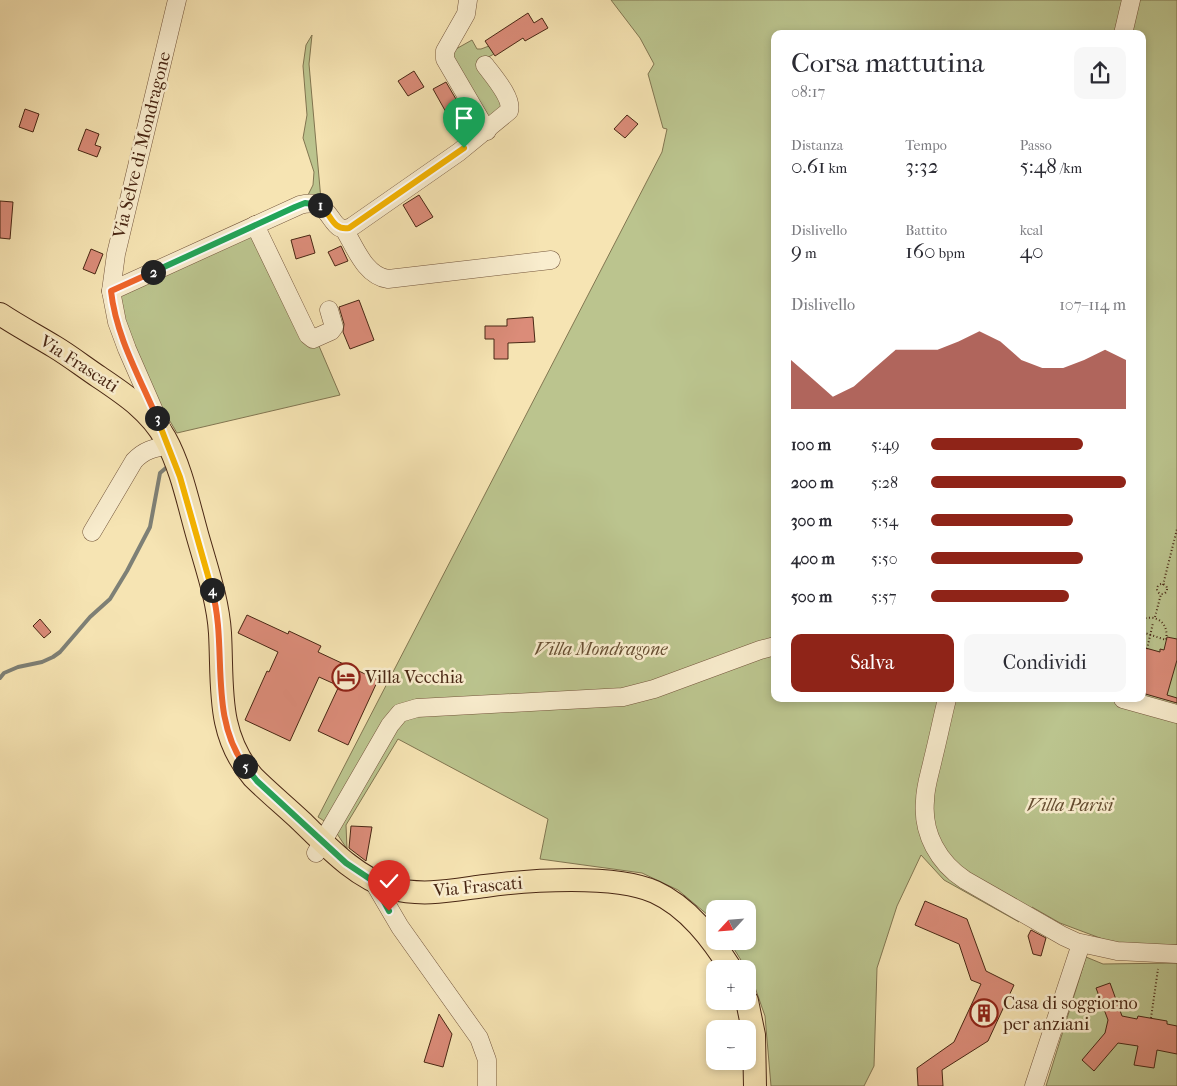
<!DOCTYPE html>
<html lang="it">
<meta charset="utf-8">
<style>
body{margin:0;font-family:"IM FELL French Canon",serif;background:#f7f7f7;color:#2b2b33;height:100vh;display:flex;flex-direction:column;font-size:19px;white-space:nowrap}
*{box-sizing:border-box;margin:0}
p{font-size:16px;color:#7c7c81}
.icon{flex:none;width:28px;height:28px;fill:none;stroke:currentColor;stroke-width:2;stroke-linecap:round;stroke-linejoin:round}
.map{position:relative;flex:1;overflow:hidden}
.sheet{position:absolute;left:771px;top:30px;width:375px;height:672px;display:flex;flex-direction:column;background:#fff;border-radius:10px;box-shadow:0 2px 8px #0003}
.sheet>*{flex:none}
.needle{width:32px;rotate:244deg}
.tools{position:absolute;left:706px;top:900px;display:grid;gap:10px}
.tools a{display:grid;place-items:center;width:50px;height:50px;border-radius:10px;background:#fff;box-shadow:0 2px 8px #0003;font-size:25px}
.pin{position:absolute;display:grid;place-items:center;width:42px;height:42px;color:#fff;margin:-51px -21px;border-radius:50% 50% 50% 0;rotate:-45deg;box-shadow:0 0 5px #0007}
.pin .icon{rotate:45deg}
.km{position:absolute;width:25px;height:25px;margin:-12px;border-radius:50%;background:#222;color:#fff;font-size:14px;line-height:25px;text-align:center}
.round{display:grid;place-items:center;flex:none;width:52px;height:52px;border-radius:10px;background:#f7f7f7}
.summary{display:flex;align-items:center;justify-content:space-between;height:85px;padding:0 20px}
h1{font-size:28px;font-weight:600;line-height:38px}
.metrics{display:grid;grid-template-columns:repeat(3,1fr);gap:8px;height:85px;padding:5px 20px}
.metrics div{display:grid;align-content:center}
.metrics b{font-size:21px;font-weight:600}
.metrics small{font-size:14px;font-weight:400}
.metrics p{font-size:14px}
.chart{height:140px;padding:10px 20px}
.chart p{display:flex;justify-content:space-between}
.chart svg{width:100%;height:90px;margin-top:5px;fill:#8f2418;opacity:.7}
.primary-button{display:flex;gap:10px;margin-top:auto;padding:10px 20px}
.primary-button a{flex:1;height:58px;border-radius:10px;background:#8f2418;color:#fff;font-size:20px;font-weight:600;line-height:58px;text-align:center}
.primary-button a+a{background:#f7f7f7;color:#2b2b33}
ul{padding:0 20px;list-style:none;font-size:16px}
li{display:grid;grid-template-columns:80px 60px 1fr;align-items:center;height:38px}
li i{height:12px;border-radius:6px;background:#8f2418}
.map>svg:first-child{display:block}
</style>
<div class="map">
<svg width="1177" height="1086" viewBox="0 0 1177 1086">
<rect width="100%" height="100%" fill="#f6e4b3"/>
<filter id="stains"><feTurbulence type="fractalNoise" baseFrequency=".004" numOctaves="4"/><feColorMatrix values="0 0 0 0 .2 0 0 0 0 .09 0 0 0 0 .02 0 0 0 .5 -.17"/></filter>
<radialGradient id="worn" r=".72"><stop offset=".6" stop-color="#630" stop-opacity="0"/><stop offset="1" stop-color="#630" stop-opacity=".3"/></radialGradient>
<g fill="#bbc48e" stroke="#827651" fill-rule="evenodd">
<path d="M611,0H1177V945L1116,944L1060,923L1032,907L1019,922L944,880L921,855L897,906L877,968L874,1066L864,1086H771L765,1016L751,976L729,941H748V909H715V921L678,890L642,873L540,859L548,819L398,739L346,825L347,849L332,826L318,817L662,152L667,129L663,128L648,74L654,64L640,38ZM775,34H1142V699H775Z"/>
<polygon points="312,35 309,64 321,200 307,197 313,185 314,172 303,138 307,115 303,66 306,45"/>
<polygon points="472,40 477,49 481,49 489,46 494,54 479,62 507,103 487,124 447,54"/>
<polygon points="253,232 308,345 319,346 340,395 177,433 149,386 128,342 118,293"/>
<polygon points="1086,957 1103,964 1177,963 1177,1086 1046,1086"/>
</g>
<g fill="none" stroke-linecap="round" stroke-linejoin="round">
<polyline stroke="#7e8076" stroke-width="4" points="0,678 4,673 18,667 42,662 53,657 60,652 90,617 110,599 127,571 150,527 160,473 167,467"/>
</g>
<g fill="#db8c79" stroke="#492714">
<polygon points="528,13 534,23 542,18 548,28 525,41 523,38 495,56 485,41"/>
<polygon points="414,71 424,87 408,96 398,81"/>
<polygon points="446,82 460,106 447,114 433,89"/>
<polygon points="25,109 39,114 33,132 19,127"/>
<polygon points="627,115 638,124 625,138 614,129"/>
<polygon points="86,129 99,134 95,145 101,147 97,157 78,150"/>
<polygon points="419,195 433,217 416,227 403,205"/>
<polygon points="0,201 13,202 10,239 0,238"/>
<polygon points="310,235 315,253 296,259 291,240"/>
<polygon points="341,246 348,261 335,266 328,252"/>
<polygon points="91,249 103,254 95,274 83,269"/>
<polygon points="359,300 374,340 350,349 343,332 344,324 339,307"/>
<polygon points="533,317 535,342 508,343 508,359 494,359 494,339 485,339 485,326 507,326 507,319"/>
<polygon points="247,615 288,634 289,631 321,646 318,652 378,680 348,745 318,731 339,686 319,677 290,741 245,720 267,671 269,672 278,652 238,633"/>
<polygon points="40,619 51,632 44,638 33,626"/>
<polygon points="1167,637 1177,639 1177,660 1167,695 1177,698 1177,703 1142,693 1142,647 1160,652 1160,649 1164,650"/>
<polygon points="351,826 372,827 366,861 349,848"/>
<polygon points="925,901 967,919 986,971 1014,985 988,1041 942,1070 943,1086 918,1086 917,1068 954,1042 981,984 971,980 959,944 915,925"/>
<polygon points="1031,930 1046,938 1041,956 1033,954 1028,936"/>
<polygon points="1110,983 1122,1016 1137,1019 1138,1016 1167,1021 1167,1024 1177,1026 1177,1054 1157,1050 1154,1068 1134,1065 1138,1046 1118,1043 1094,1071 1082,1060 1105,1033 1108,1020 1096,988"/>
<polygon points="439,1014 452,1034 443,1067 424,1062"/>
</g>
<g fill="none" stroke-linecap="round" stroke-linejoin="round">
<g stroke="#74563c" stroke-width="19">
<g id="minor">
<polyline points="468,0 466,14 445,51 445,59 487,131"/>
<polyline points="1123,34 1131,0"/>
<polyline points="255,225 308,335 313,339 331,331 334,327 329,310"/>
<path d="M344,229C355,247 365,276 388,279L551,260"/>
<path d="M111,291L300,205C335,195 328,240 353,226L459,152L509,111C513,98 493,76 485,65"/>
<path d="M92,532L134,461C144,450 154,448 169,445L127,349L117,322L111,291L116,254L177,0"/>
<path d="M947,699C942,719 938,739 933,759C930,773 925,787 925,801C922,834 939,863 965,880L1063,936L1076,942L1117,951L1177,954"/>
<polyline points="1123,699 1177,714"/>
<polyline points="316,853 390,725 400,713 417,708 623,697 654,689 760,650 775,646"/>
<polyline points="373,881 400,927 479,1038 487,1060 487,1086"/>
<polyline points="1034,1086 1081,944"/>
</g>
</g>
<g stroke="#492714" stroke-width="24">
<g id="major">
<path d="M0,314C18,326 37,336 55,347C70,356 84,367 99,377C124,394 149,410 165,438C181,467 188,502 197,534C206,566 218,600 220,633C223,687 216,733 253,777C268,792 285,806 301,821C327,846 355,877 391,888C422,897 454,890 485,886C529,880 615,874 655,892C688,907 712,939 731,969"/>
<polyline points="747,1001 754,1035 755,1086"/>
</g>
</g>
<g stroke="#492714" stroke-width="2" stroke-dasharray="1 2.5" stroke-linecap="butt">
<circle cx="1162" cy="589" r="5"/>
<polyline points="1163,585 1177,529"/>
<polyline points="1155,617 1161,594"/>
<path d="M1142,619C1158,614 1169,624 1166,640L1142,632"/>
<polyline points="1147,649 1153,623"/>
<polyline points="1151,1018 1158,969"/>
</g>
<use href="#minor" stroke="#f9edce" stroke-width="18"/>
<use href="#major" stroke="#f6e4b3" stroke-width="22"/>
</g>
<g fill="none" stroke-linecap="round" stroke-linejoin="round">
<g stroke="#fff" stroke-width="10">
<path id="split-1" d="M320,205C331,213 332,231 349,228L464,148"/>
</g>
<g stroke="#fff" stroke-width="10">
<polyline id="split-2" points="153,272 295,207 305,203 320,205"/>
</g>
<g stroke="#fff" stroke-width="10">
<path id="split-3" d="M153,272L111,291C116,336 139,376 157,418"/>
</g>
<g stroke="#fff" stroke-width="10">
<polyline id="split-4" points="157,418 180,477 212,590"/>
</g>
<g stroke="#fff" stroke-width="10">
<path id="split-5" d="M212,590C228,648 208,716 245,766"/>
</g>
<g stroke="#fff" stroke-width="10">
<polyline id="split-6" points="245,766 257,781 346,863 373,881 389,911"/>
</g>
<use href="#split-1" stroke="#f5b400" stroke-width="6"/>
<use href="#split-2" stroke="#22a559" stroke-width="6"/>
<use href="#split-3" stroke="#f0652b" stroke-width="6"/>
<use href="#split-4" stroke="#f5b400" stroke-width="6"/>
<use href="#split-5" stroke="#f0652b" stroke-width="6"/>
<use href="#split-6" stroke="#22a559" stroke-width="6"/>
</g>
<defs>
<g id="hotel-ring" transform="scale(1.4375)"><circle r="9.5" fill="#f9edce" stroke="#8f2418" stroke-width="1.5"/><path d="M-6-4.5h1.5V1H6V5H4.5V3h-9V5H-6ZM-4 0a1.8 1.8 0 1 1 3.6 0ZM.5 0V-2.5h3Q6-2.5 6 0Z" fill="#8f2418"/></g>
<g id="building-ring" transform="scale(1.4375)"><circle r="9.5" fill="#f9edce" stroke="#8f2418" stroke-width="1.5"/><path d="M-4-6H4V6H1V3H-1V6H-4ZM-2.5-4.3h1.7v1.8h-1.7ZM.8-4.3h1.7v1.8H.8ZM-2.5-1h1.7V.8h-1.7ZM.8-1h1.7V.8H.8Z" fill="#8f2418"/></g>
</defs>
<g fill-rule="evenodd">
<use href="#hotel-ring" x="346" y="677"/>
<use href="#building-ring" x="984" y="1013"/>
</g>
<g text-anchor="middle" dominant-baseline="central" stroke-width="5" stroke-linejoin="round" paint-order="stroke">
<g font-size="18" fill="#492714" stroke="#f9edce">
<text transform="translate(142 145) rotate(-76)">Via Selve di Mondragone</text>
<text transform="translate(79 364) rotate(33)">Via Frascati</text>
<text transform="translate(478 887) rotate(-5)">Via Frascati</text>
</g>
<g font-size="18" font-style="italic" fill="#664e32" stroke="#f9edce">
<text x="601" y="649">Villa Mondragone</text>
<text x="1070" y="805">Villa Parisi</text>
</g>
<g font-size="18" fill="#492714" stroke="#f9edce" text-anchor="start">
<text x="365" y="677">Villa Vecchia</text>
<text x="1003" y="1003">Casa di soggiorno<tspan x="1003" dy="21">per anziani</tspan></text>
</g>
</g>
<rect width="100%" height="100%" filter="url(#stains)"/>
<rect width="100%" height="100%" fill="url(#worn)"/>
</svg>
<div class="tools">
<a><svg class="needle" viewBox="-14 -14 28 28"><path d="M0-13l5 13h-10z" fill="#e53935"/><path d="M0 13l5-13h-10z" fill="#7c7c81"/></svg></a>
<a>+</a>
<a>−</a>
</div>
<div class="pin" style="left:464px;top:148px;background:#1e9e55"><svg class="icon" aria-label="arrive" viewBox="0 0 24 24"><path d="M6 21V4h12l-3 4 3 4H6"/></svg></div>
<div class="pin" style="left:389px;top:911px;background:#d93025"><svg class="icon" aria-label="check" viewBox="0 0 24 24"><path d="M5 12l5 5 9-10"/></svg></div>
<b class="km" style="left:320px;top:205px">1</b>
<b class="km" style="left:153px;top:272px">2</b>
<b class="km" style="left:157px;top:418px">3</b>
<b class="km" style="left:212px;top:590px">4</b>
<b class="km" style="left:245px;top:766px">5</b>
<section class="sheet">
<div class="summary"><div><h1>Corsa mattutina</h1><p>08:17</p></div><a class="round"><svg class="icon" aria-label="share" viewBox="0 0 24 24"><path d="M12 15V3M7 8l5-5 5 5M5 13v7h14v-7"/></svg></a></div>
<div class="metrics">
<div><p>Distanza</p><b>0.61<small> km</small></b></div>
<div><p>Tempo</p><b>3:32</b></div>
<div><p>Passo</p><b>5:48<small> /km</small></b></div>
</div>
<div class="metrics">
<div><p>Dislivello</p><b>9<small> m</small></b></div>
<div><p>Battito</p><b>160<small> bpm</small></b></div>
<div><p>kcal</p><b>40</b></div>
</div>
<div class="chart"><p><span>Dislivello</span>107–114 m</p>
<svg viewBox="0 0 160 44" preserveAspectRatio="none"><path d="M0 44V20L10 29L20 38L30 33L40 24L50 15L60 15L70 15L80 11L90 6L100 11L110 20L120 24L130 24L140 20L150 15L160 20V44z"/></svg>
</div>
<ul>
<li><b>100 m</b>5:49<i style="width:78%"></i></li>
<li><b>200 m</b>5:28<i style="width:100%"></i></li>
<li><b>300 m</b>5:54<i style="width:73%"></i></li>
<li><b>400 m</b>5:50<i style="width:78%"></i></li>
<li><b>500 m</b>5:57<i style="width:71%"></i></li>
</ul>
<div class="primary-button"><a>Salva</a><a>Condividi</a></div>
</section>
</div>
